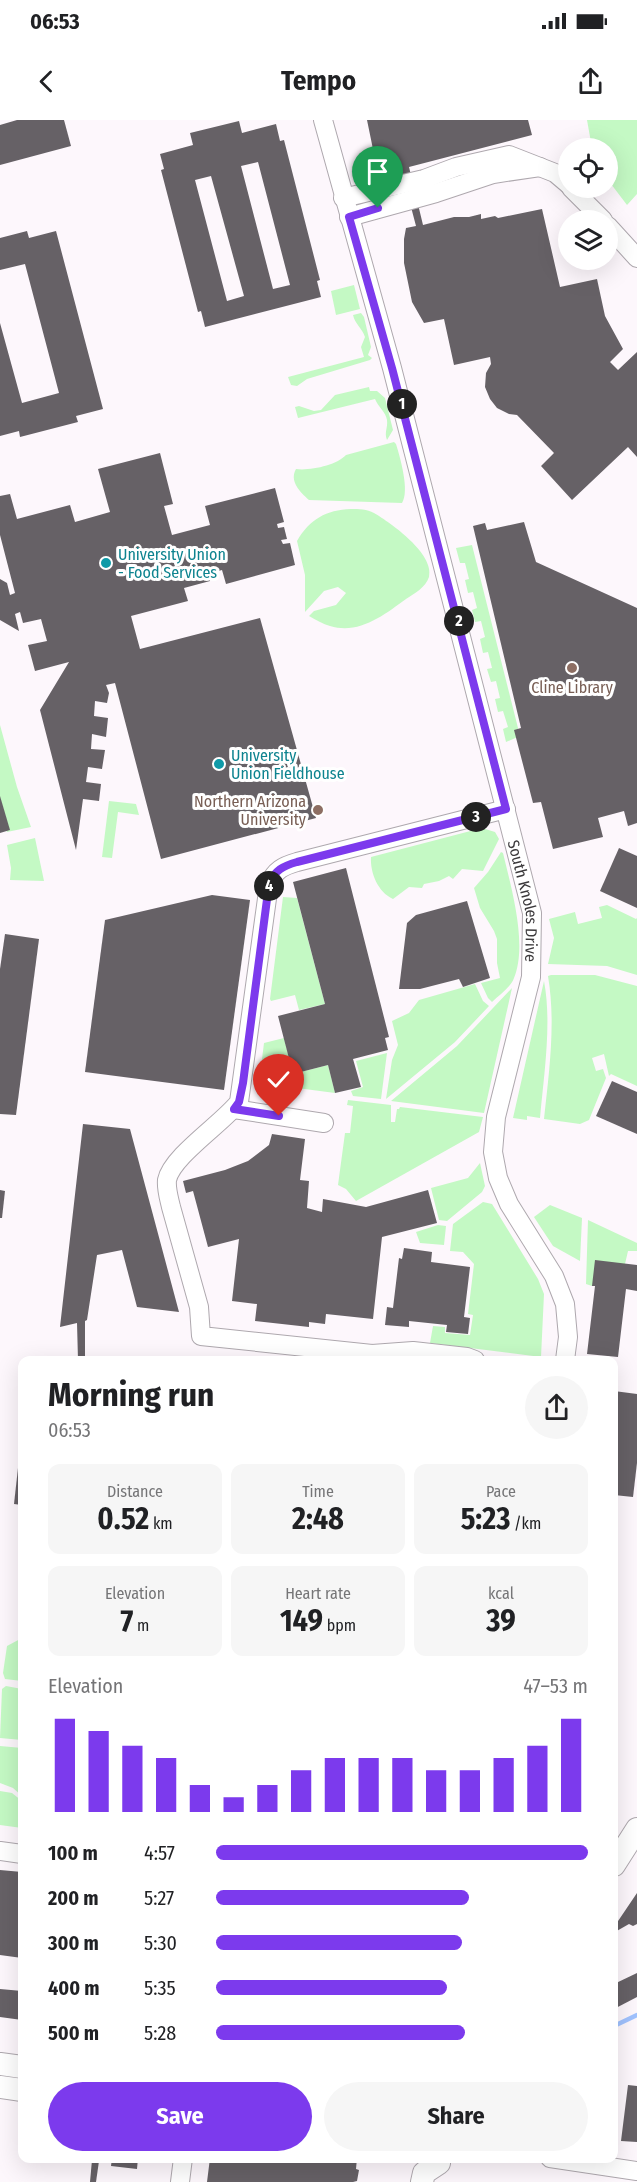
<!DOCTYPE html>
<meta charset="utf-8">
<style>
body{margin:0;font-family:"Fira Sans Condensed",sans-serif;background:#f6f6f6;color:#202124;height:100vh;display:flex;flex-direction:column;font-size:22px;white-space:nowrap}
*{box-sizing:border-box;margin:0}
p{font-size:20px;color:#757577}
.icon{flex:none;width:33px;height:33px;fill:none;stroke:currentColor;stroke-width:2;stroke-linecap:round;stroke-linejoin:round}
.map{position:relative;flex:1;overflow:hidden}
.side{position:absolute;left:18px;top:1236px;width:600px;height:807px;display:flex;flex-direction:column;background:#fff;border-radius:12px;box-shadow:0 6px 24px #0002}
.side>*{flex:none}
.tools{position:absolute;left:558px;top:18px;display:grid;gap:12px}
.tools a{display:grid;place-items:center;width:60px;height:60px;border-radius:50%;background:#fff;box-shadow:0 6px 24px #0002;font-size:30px}
.pin{position:absolute;display:grid;place-items:center;width:51px;height:51px;color:#fff;margin:-62px -26px;border-radius:50% 50% 50% 0;rotate:-45deg;box-shadow:0 0 6px #0007}
.pin .icon{rotate:45deg}
.km{position:absolute;width:30px;height:30px;margin:-15px;border-radius:50%;background:#222;color:#fff;font-size:16px;line-height:30px;text-align:center}
.round{display:grid;place-items:center;flex:none;width:63px;height:63px;border-radius:32px;background:#f6f6f6}
.summary{display:flex;align-items:center;justify-content:space-between;height:102px;padding:0 30px}
h1{font-size:33px;font-weight:700;line-height:45px}
.metrics{display:grid;grid-template-columns:repeat(3,1fr);gap:9px;height:102px;padding:6px 30px}
.metrics div{display:grid;align-content:center;border-radius:12px;background:#f6f6f6;text-align:center}
.metrics b{font-size:30px;font-weight:700}
.metrics small{font-size:16px;font-weight:400}
.metrics p{font-size:16px}
.chart{height:168px;padding:12px 30px}
.chart p{display:flex;justify-content:space-between}
.chart svg{width:100%;height:108px;margin-top:6px;stroke:#7c3aed;stroke-width:6}
.button{display:flex;gap:12px;margin-top:auto;padding:12px 30px}
.button a{flex:1;height:69px;border-radius:36px;background:#7c3aed;color:#fff;font-size:24px;font-weight:700;line-height:69px;text-align:center}
.button a+a{background:#f6f6f6;color:#202124}
ul{padding:0 30px;list-style:none;font-size:20px}
li{display:grid;grid-template-columns:96px 72px 1fr;align-items:center;height:45px}
li i{height:15px;border-radius:8px;background:#7c3aed}
.status{display:flex;justify-content:space-between;align-items:center;height:42px;padding:0 30px;background:#fff;direction:ltr}
.status svg{height:16px;fill:currentColor}
header{display:flex;justify-content:space-between;align-items:center;height:78px;padding:0 30px;background:#fff;font-size:27px;font-weight:700}
.map>svg:first-child{display:block}
</style>
<div class="status"><b>06:53</b><svg viewBox="0 0 49 12"><path d="M0 12V9h3v3zM5 12V6h3v6zM10 12V3h3v9zM15 12V0h3v12zM26 1h20v11H26zM47 4h2v5h-2z"/></svg></div>
<header><svg class="icon" aria-label="back" viewBox="0 0 24 24"><path d="M15 5l-7 7 7 7"/></svg>Tempo<svg class="icon" aria-label="share" viewBox="0 0 24 24"><path d="M12 15V3M7 8l5-5 5 5M5 13v7h14v-7"/></svg></header>
<div class="map">
<svg width="637" height="2062" viewBox="0 0 637 2062">
<rect width="100%" height="100%" fill="#fdf7fc"/>
<g fill="#c4f9c4">
<polygon points="587,0 637,0 637,74 627,85 608,60 608,28 592,28"/>
<polygon points="354,165 360,189 336,195 331,171"/>
<path d="M361,193L364,197L371,227L368,235L372,238L370,240L307,259L297,266L291,265L288,257L364,237L361,227L365,217C362,208 355,204 353,195Z"/>
<path d="M369,267L370,271H377L385,278L393,310L387,320C384,312 388,308 387,300C386,292 378,287 375,279L298,298L295,287L299,286L314,291L321,290L335,275Z"/>
<path d="M394,322L396,324C400,337 410,371 402,383L309,380C300,372 289,361 296,349C310,351 337,345 346,335Z"/>
<path d="M351,389C359,389 367,389 374,393C391,403 435,434 429,457C426,467 414,474 406,479C384,495 359,515 330,506C323,504 316,500 309,496L314,491L336,485L346,473L338,467L324,471L305,492V455L297,421C310,399 326,390 351,389Z"/>
<polygon points="472,425 520,616 506,622 503,609 508,607 503,591 498,592 495,579 500,578 496,561 491,562 487,549 492,548 488,532 483,533 480,519 485,517 481,501 475,502 472,490 477,488 473,472 468,473 465,460 469,459 465,443 460,443 456,428"/>
<polygon points="0,605 17,667 31,707 7,712 0,683"/>
<polygon points="109,681 136,684 139,695 118,692 112,738 102,737"/>
<path d="M482,708L495,712L499,719L483,751L462,749L453,759L449,756L439,761L424,764L422,768L409,767L393,779C378,772 370,753 371,737Z"/>
<polygon points="35,718 44,761 10,760 11,748 7,725"/>
<path d="M501,732L503,733C511,767 528,824 514,858C511,867 499,875 492,882L488,878L481,863L500,858L497,843V819L494,811L480,788L474,768L488,752Z"/>
<polygon points="283,777 297,778 325,884 299,890 295,875 271,881 270,879"/>
<polygon points="607,785 636,799 637,798 637,855 607,846 548,844 554,818 549,799 575,792 578,804 602,798 599,787"/>
<path d="M551,855H595L637,866V966L611,954L609,956L604,934L592,938L596,951L603,949L606,958L589,1000L580,1004L544,999C549,952 556,903 548,856Z"/>
<path d="M544,861C552,903 544,954 540,998L527,996V1000L513,998Z"/>
<polygon points="475,864 483,881 489,886 455,922 386,979 392,940 398,925 392,901 409,893 419,880"/>
<polygon points="512,868 484,993 391,981 457,926"/>
<polygon points="284,918 293,954 328,945 335,973 259,963 264,923"/>
<polygon points="387,933 381,979 353,976 351,971 363,967 356,941"/>
<polygon points="348,980 391,985 391,1002 395,1002 397,989 399,989 400,987 483,997 479,1012 356,1081 346,1069 338,1065 345,1013 350,1013 353,986 347,985"/>
<polygon points="480,1043 485,1066 482,1072 447,1101 439,1100 431,1068 468,1058"/>
<polygon points="483,1082 492,1084 538,1159 544,1174 541,1237 430,1223 433,1206 445,1207 445,1213 470,1215 473,1195 468,1194 474,1144 463,1132 450,1131 453,1104"/>
<polygon points="550,1085 582,1098 580,1141 553,1126 534,1097"/>
<polygon points="588,1100 637,1123 637,1131 628,1131 625,1144 592,1166 586,1164"/>
<polygon points="438,1105 446,1106 444,1125 420,1123 416,1112"/>
<polygon points="22,1518 22,1561 5,1559 3,1553 7,1526"/>
<polygon points="6,1566 22,1569 22,1620 0,1618 2,1569"/>
<polygon points="0,1626 22,1628 22,1676 13,1668 0,1663"/>
<polygon points="0,1671 12,1673 22,1681 22,1708 0,1705"/>
</g>
<g fill="none" stroke-linecap="round" stroke-linejoin="round">
<polyline stroke="#a0c2fe" stroke-width="4.5" points="614,1906 637,1895"/>
</g>
<g fill="#666166" fill-rule="evenodd">
<polygon points="17,0 64,0 71,26 0,45 0,5"/>
<polygon points="367,0 528,0 532,15 409,47 423,105 454,97 469,97 481,94 481,99 495,96 498,98 542,89 560,167 597,159 605,196 623,229 610,242 618,250 637,232 637,337 628,327 572,380 541,346 554,333 517,295 509,294 497,288 490,279 485,267 486,253 491,244 490,237 454,245 444,199 424,203 412,182 404,143 404,119 406,108 416,106 401,49 388,52 384,37 375,39"/>
<path d="M239,1L242,13L276,4L280,21L284,20L320,160L317,161L321,177L205,207L201,191L198,192L161,50L164,49L160,34L193,25L190,13ZM258,42L290,165L273,169L241,46ZM211,56L244,176L227,181L195,60Z"/>
<polygon points="27,111 29,118 56,111 103,289 76,296 78,302 20,317 19,311 0,316 0,203 22,283 59,273 25,144 0,150 0,118"/>
<polygon points="160,333 173,384 164,386 172,415 210,405 205,386 275,368 284,402 277,404 278,408 284,407 287,419 281,420 283,424 290,423 295,445 226,464 222,450 208,454 210,461 184,468 188,481 131,496 140,529 260,498 316,698 161,739 115,563 106,565 109,573 107,583 95,581 94,596 108,598 106,617 92,614 91,629 105,630 102,649 88,647 86,662 101,664 99,681 83,679 76,730 40,590 69,542 35,551 28,525 47,521 41,499 23,503 20,492 15,494 19,511 0,500 0,459 7,463 10,475 15,473 0,415 0,376 10,374 17,399 70,385 75,402 110,392 98,349"/>
<polygon points="524,402 536,442 637,488 637,703 628,706 624,691 598,698 603,717 553,729 541,682 533,683 514,610 521,608 473,406 485,403 487,410"/>
<polygon points="0,676 10,710 0,713"/>
<polygon points="619,728 637,736 637,788 600,771"/>
<polygon points="346,748 389,917 385,918 388,930 353,939 361,967 335,973 328,945 293,954 278,896 325,884 293,762"/>
<polygon points="212,775 250,780 224,970 85,952 105,800"/>
<polygon points="467,781 490,858 463,867 459,859 420,869 399,869 407,803 416,795"/>
<polygon points="5,814 39,819 16,995 0,994 0,849"/>
<polygon points="612,961 637,972 637,1014 596,996"/>
<polygon points="83,1004 130,1009 179,1192 137,1187 122,1130 97,1135 87,1200 85,1201 85,1240 78,1240 77,1203 60,1207"/>
<polygon points="272,1014 305,1019 300,1060 309,1061 307,1088 322,1092 323,1079 366,1087 428,1070 437,1103 382,1117 373,1199 326,1194 325,1204 309,1202 309,1207 255,1201 257,1184 232,1181 239,1119 208,1127 193,1071 186,1073 183,1061 225,1050 248,1041 269,1025"/>
<polygon points="0,1070 5,1071 2,1098 0,1098"/>
<polygon points="404,1128 432,1132 431,1142 470,1147 464,1197 470,1198 468,1214 446,1212 447,1205 409,1201 409,1207 385,1205 387,1187 393,1188 399,1138 402,1139"/>
<polygon points="595,1140 637,1145 637,1171 626,1169 618,1237 587,1234 595,1166 592,1166"/>
<polygon points="614,1271 637,1274 637,1343 633,1377 614,1375"/>
<polygon points="21,1321 22,1321 22,1385 14,1384"/>
<polygon points="0,1750 22,1752 22,1838 0,1835"/>
<polygon points="637,1773 637,1804 633,1806 629,1804 615,1812 614,1807"/>
<polygon points="637,1853 637,1877 614,1889 614,1864"/>
<polygon points="0,1869 22,1871 22,1900 0,1897"/>
<polygon points="628,1965 637,1966 637,2022 621,2021"/>
<polygon points="112,2038 138,2038 137,2049 111,2046"/>
<polygon points="210,2038 357,2038 356,2049 359,2050 357,2061 353,2062 207,2062"/>
<polygon points="92,2040 99,2041 96,2062 90,2062"/>
</g>
<g fill="none" stroke-linecap="round" stroke-linejoin="round">
<g stroke="#aea8ae" stroke-width="20">
<g id="minor">
<path id="s1" d="M323,0L392,248L532,793L531,857L496,997L493,1032L498,1058L509,1084L554,1156L565,1184L568,1217L565,1240"/>
<polyline points="571,68 603,100"/>
<polyline points="343,78 424,59 456,47 509,35 555,53 568,64"/>
<polyline points="349,97 436,73 493,54 540,47"/>
<polyline points="608,106 637,138"/>
<polyline points="234,989 324,1003"/>
<path d="M475,1240L467,1237L413,1231L372,1234L201,1216L199,1187L171,1087C169,1078 166,1069 167,1060C172,1036 223,1003 239,982L269,764C275,750 283,746 297,742L506,689"/>
<polyline points="0,1731 22,1734"/>
<polyline points="550,2038 637,2051"/>
<polyline points="180,2062 183,2038"/>
</g>
</g>
<g stroke="#aea8ae" stroke-width="24">
<g id="major">
<polyline points="614,1745 637,1709"/>
<polyline points="0,1944 22,1947"/>
<polyline points="0,1967 22,1970"/>
<polyline points="422,2062 424,2053 439,2043"/>
</g>
</g>
<use href="#minor" stroke="#fff" stroke-width="18"/>
<use href="#major" stroke="#fff" stroke-width="22"/>
</g>
<g fill="none" stroke-linecap="round" stroke-linejoin="round">
<g stroke="#fff" stroke-width="12">
<path id="route" d="M279,996L234,989L239,982L243,963L269,764C275,750 283,746 297,742L506,689L392,248L349,97L378,88"/>
</g>
<use href="#route" stroke="#7c3aed" stroke-width="8"/>
</g>
<g fill="#0f9aa8" stroke="#fff" stroke-width="2">
<circle cx="106" cy="443" r="6"/>
<circle cx="219" cy="644" r="6"/>
</g>
<g fill="#8d6e63" stroke="#fff" stroke-width="2">
<circle cx="572" cy="548" r="6"/>
<circle cx="318" cy="690" r="6"/>
</g>
<g text-anchor="middle" dominant-baseline="central" stroke-width="6" stroke-linejoin="round" paint-order="stroke">
<g font-size="16" fill="#0d838f" stroke="#fff" text-anchor="start">
<text x="118" y="434">University Union<tspan x="118" dy="18">- Food Services</tspan></text>
<text x="231" y="635">University<tspan x="231" dy="18">Union Fieldhouse</tspan></text>
</g>
<g font-size="16" fill="#785e54" stroke="#fff">
<text x="572" y="567">Cline Library</text>
<text x="306" y="681" text-anchor="end">Northern Arizona<tspan x="306" dy="18">University</tspan></text>
</g>
<g font-size="16" fill="#3c3a3c" stroke="#fff">
<text stroke="none"><textPath href="#s1" startOffset="807">South Knoles Drive</textPath></text>
</g>
</g>
</svg>
<div class="tools">
<a><svg class="icon" aria-label="locate" viewBox="0 0 24 24"><circle cx="12" cy="12" r="6"/><path d="M12 2v4M12 18v4M2 12h4M18 12h4"/></svg></a>
<a><svg class="icon" aria-label="layers" viewBox="0 0 24 24"><path d="M12 4l9 5-9 5-9-5zM3 14l9 5 9-5"/></svg></a>
</div>
<div class="pin" style="left:378px;top:88px;background:#1e9e55"><svg class="icon" aria-label="arrive" viewBox="0 0 24 24"><path d="M6 21V4h12l-3 4 3 4H6"/></svg></div>
<div class="pin" style="left:279px;top:996px;background:#d93025"><svg class="icon" aria-label="check" viewBox="0 0 24 24"><path d="M5 12l5 5 9-10"/></svg></div>
<b class="km" style="left:402px;top:284px">1</b>
<b class="km" style="left:459px;top:501px">2</b>
<b class="km" style="left:476px;top:697px">3</b>
<b class="km" style="left:269px;top:766px">4</b>
<section class="side">
<div class="summary"><div><h1>Morning run</h1><p>06:53</p></div><a class="round"><svg class="icon" aria-label="share" viewBox="0 0 24 24"><path d="M12 15V3M7 8l5-5 5 5M5 13v7h14v-7"/></svg></a></div>
<div class="metrics">
<div><p>Distance</p><b>0.52<small> km</small></b></div>
<div><p>Time</p><b>2:48</b></div>
<div><p>Pace</p><b>5:23<small> /km</small></b></div>
</div>
<div class="metrics">
<div><p>Elevation</p><b>7<small> m</small></b></div>
<div><p>Heart rate</p><b>149<small> bpm</small></b></div>
<div><p>kcal</p><b>39</b></div>
</div>
<div class="chart"><p><span>Elevation</span>47–53 m</p>
<svg viewBox="0 0 160 44" preserveAspectRatio="none"><path d="M5 44V6M15 44V11M25 44V17M35 44V22M45 44V33M55 44V38M65 44V33M75 44V27M85 44V22M95 44V22M105 44V22M115 44V27M125 44V27M135 44V22M145 44V17M155 44V6"/></svg>
</div>
<ul>
<li><b>100 m</b>4:57<i style="width:100%"></i></li>
<li><b>200 m</b>5:27<i style="width:68%"></i></li>
<li><b>300 m</b>5:30<i style="width:66%"></i></li>
<li><b>400 m</b>5:35<i style="width:62%"></i></li>
<li><b>500 m</b>5:28<i style="width:67%"></i></li>
</ul>
<div class="button"><a>Save</a><a>Share</a></div>
</section>
</div>
